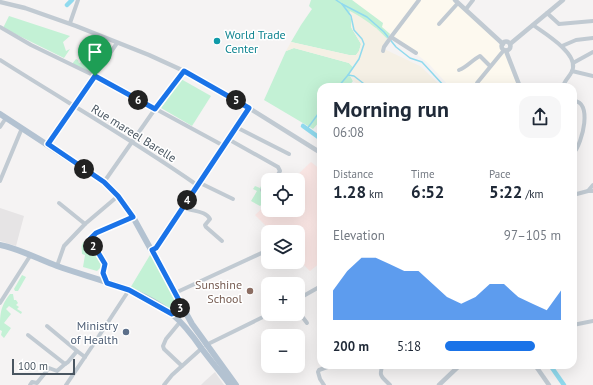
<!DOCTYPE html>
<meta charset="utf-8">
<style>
body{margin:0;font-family:"PT Sans",sans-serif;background:#f6f6f7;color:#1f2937;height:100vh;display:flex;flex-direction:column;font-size:15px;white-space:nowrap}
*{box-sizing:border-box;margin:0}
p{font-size:13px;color:#747a83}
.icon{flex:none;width:22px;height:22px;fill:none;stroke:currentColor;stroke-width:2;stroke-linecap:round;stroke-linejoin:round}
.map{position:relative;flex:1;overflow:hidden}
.details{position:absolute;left:317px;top:83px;width:260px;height:286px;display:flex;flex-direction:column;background:#fff;border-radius:12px;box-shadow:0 4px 16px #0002}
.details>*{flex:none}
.fabs{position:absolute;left:261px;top:173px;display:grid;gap:8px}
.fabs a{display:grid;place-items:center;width:44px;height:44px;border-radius:8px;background:#fff;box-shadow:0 4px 16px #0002;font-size:20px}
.scale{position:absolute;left:12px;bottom:10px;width:63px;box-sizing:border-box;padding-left:4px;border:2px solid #4a5661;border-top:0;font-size:11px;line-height:14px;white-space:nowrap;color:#4a5661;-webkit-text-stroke:3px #fff;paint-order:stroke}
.pin{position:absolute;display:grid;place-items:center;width:34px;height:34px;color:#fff;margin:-41px -17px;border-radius:50% 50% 50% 0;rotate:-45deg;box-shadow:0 0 4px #0007}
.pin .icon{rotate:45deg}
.km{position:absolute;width:20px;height:20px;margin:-10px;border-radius:50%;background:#222;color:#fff;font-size:11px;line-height:20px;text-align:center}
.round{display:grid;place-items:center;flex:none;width:42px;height:42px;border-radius:12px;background:#f6f6f7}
.head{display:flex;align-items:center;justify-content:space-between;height:68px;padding:0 16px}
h1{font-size:22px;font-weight:600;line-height:30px}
.metrics{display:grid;grid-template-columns:repeat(3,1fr);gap:6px;height:68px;padding:4px 16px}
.metrics div{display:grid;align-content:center}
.metrics b{font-size:17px;font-weight:600}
.metrics small{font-size:11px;font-weight:400}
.metrics p{font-size:11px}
.chart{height:112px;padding:8px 16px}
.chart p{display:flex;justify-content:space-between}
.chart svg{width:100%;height:72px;margin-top:4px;fill:#1a73e8;opacity:.7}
ul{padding:0 16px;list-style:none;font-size:13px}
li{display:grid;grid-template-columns:64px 48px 1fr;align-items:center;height:30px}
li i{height:10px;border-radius:5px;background:#1a73e8}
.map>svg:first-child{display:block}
</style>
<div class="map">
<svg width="593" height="385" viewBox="0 0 593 385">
<rect width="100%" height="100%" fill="#f5f3f3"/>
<polygon fill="#fdf9ef" points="352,0 457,0 486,28 504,50 520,87 450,87 428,63 381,27 383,23"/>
<g fill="#e6e4e5">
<polygon points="0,208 24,216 16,246 0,241"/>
<polygon points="215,372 224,385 201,385 205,381"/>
</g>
<polygon fill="#fce8e6" points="311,162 321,170 321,262 310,271 298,259 298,232 272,232 255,215 268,203 268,210 298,210 298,180 292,180"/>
<g fill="#c3f1d5">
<polygon points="311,0 352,0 383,23 382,27 390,34 387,39 376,28 351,19 351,27 361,44 359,51 356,55 349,55 291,42 301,25 312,9 309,6"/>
<polygon points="9,16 70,36 63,42 66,51 70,49 64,58 3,28"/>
<polygon points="90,43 108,51 95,74 72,64 76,59 78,60 79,63 84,61 86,66 91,64 90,60 93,58 91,54 95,52"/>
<polygon points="294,48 349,63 353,67 350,76 353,81 348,87 321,87 321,120 313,129 264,100 286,51"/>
<polygon points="181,79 211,96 192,126 161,108"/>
<polygon points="255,186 260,188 261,186 268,190 268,199 260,206 251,201 257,191 253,189"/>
<path d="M85,241L88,242C90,245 91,249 93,252C97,257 102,258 102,266L97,271L83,267L85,255L82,254C82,248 80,245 85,241Z"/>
<polygon points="153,250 181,307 178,311 174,314 129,290"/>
<polygon points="22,275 26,277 18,291 15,291 14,289"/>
<path d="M10,294H13L14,300H16L18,303L16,305L19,307L17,309L22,312L21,314L9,306L6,309L11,314L4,323L11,328L4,338L1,335L2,331L0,330C0,314 0,307 10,294Z"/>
</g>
<path fill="#f5f0e5" d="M350,11C365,19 376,27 387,39L382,48L420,66L442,87H362L352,80V78L348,75L353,67L349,63L294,48L286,51L291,42L349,55H356L359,51L361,44L351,27V19L349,14Z"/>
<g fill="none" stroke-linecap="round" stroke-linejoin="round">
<g stroke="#90daee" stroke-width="1.5">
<polyline points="336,0 342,4 351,16 354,30 362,39 364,44 359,59 348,75 354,76 368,87"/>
<polyline points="342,4 367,17 384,32 396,47 410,58 422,62 445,87"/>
<polyline points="338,87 348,75"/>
<polyline points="307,129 321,110"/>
</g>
<g stroke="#90daee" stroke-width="4.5">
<polyline points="67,5 72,0"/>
<polyline points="303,126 321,139"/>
<polyline points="550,365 564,385"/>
</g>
<g stroke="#c1cad2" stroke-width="4">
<polyline points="466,9 473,0"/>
<polyline points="547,13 559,24 593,21"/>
<polyline points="70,23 78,0"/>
<polyline points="439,24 458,3"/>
<path d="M533,25C544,33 576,52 573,68C572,75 564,80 563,87"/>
<polyline points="0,27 31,45 95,76 224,146"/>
<polyline points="562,46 576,40 593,38"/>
<polyline points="383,51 384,47 391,37"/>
<polyline points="416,53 391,37 419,0"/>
<path d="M0,60C66,102 133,140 197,185"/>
<polyline points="573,63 593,52"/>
<path d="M459,70C467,67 472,60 480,56L490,66"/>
<polyline points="572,71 593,76"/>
<polyline points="477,83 504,50"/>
<path d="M573,101C593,100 583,143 573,154"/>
<polyline points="0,127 6,118"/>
<polyline points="236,127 289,154"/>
<polyline points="228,139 278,167 280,171 275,180"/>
<polyline points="48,144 117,43"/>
<polyline points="0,181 22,128"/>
<polyline points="104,182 155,109 184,71"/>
<polyline points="198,182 233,199"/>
<polyline points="262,190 268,191"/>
<polyline points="588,191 593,185"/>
<polyline points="573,195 588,191 593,191"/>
<polyline points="59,203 85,224"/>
<path d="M183,207C192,212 205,210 210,219L205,225L206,227L222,241"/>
<polyline points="153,250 156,248 249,108"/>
<polyline points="57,266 64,246 85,224 118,196"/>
<polyline points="106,282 103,273 105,264 90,239 96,233 133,217"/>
<polyline points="175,293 268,250"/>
<polyline points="298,299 321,286"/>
<polyline points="0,303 30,256"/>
<polyline points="298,311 307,323"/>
<polyline points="180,322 166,339 163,346 164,349 182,366"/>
<polyline points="573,325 593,321"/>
<polyline points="47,326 77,351 85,357"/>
<polyline points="28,335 65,364 68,362 77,351"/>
<polyline points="206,345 269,314"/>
<path d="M383,365C378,376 382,377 390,385"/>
<polyline points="30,385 32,382 37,383 49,368 57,371 65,364"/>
<polyline points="66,385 93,345 129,290"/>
<polyline points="164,385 172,375 202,348"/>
<polyline points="324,385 320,379 318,372 319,370 333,365"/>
</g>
<g stroke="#c1cad2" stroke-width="4.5">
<polyline points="455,0 503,44"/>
<polyline points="0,2 25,8 76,26 149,55 184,71 249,108 321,153"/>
<circle cx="506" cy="46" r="4.5"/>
<polyline points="510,44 563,0"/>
<polyline points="506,51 520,87"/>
<polyline points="535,365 549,385"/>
<polyline points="439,385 460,365"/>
</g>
<g stroke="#b3c2d1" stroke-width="6">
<polyline points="0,114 104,182 118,196 133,217 192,324 236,385"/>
<path d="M0,245C20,249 38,259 57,266C96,280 140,288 172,314C184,324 193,336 202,349C211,361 221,373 230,385"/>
</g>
</g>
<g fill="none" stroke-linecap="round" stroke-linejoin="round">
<g stroke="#fff" stroke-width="8">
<polygon id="route" points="184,71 249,108 156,248 152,250 181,304 178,312 172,314 129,290 107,283 103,273 105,264 90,239 96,233 133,217 118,196 104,182 48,144 95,76 155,109"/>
</g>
<use href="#route" stroke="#1a73e8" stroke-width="5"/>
</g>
<circle fill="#0f9aa8" stroke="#fff" stroke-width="1.5" cx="217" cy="41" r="4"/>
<circle fill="#8d6e63" stroke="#fff" stroke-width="1.5" cx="250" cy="291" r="4"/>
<circle fill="#5c6f8a" stroke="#fff" stroke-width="1.5" cx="126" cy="332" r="4"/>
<g text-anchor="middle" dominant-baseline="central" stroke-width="3" stroke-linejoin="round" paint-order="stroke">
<g font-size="12" fill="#0d838f" stroke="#fff" text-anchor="start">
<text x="225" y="34">World Trade<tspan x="225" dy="14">Center</tspan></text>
</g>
<g font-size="12" fill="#4a5661" stroke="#fff">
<text transform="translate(134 133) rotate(32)">Rue mareel Barelle</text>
</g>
<g font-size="12" fill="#785e54" stroke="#fff" text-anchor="end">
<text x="242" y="284">Sunshine<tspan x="242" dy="14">School</tspan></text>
</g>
<g font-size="12" fill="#4e5e75" stroke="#fff" text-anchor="end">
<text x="118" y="325">Ministry<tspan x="118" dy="14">of Health</tspan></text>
</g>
</g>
</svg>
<div class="fabs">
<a><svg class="icon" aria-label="locate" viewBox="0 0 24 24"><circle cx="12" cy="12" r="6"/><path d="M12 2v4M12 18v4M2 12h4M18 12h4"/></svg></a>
<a><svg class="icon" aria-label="layers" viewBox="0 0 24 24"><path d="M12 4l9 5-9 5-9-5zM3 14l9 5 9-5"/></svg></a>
<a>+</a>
<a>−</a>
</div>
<div class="scale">100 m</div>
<div class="pin" style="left:95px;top:76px;background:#1e9e55"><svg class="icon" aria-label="arrive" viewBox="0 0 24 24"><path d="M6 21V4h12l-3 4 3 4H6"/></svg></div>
<b class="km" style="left:84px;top:169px">1</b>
<b class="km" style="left:93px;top:246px">2</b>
<b class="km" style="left:180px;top:308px">3</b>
<b class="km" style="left:187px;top:200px">4</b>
<b class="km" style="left:236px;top:100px">5</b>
<b class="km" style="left:138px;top:100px">6</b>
<section class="details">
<div class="head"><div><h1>Morning run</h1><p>06:08</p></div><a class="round"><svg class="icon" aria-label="share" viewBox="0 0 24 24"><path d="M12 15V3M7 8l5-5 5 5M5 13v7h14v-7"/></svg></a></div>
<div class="metrics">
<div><p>Distance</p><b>1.28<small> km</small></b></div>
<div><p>Time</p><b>6:52</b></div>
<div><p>Pace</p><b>5:22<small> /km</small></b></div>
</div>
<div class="chart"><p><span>Elevation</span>97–105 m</p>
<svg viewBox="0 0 160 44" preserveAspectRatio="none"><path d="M0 44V26L10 14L20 6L30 6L40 10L50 14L60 14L70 22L80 30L90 34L100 30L110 22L120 22L130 30L140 34L150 38L160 26V44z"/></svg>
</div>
<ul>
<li><b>200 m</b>5:18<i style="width:78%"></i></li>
</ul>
</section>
</div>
